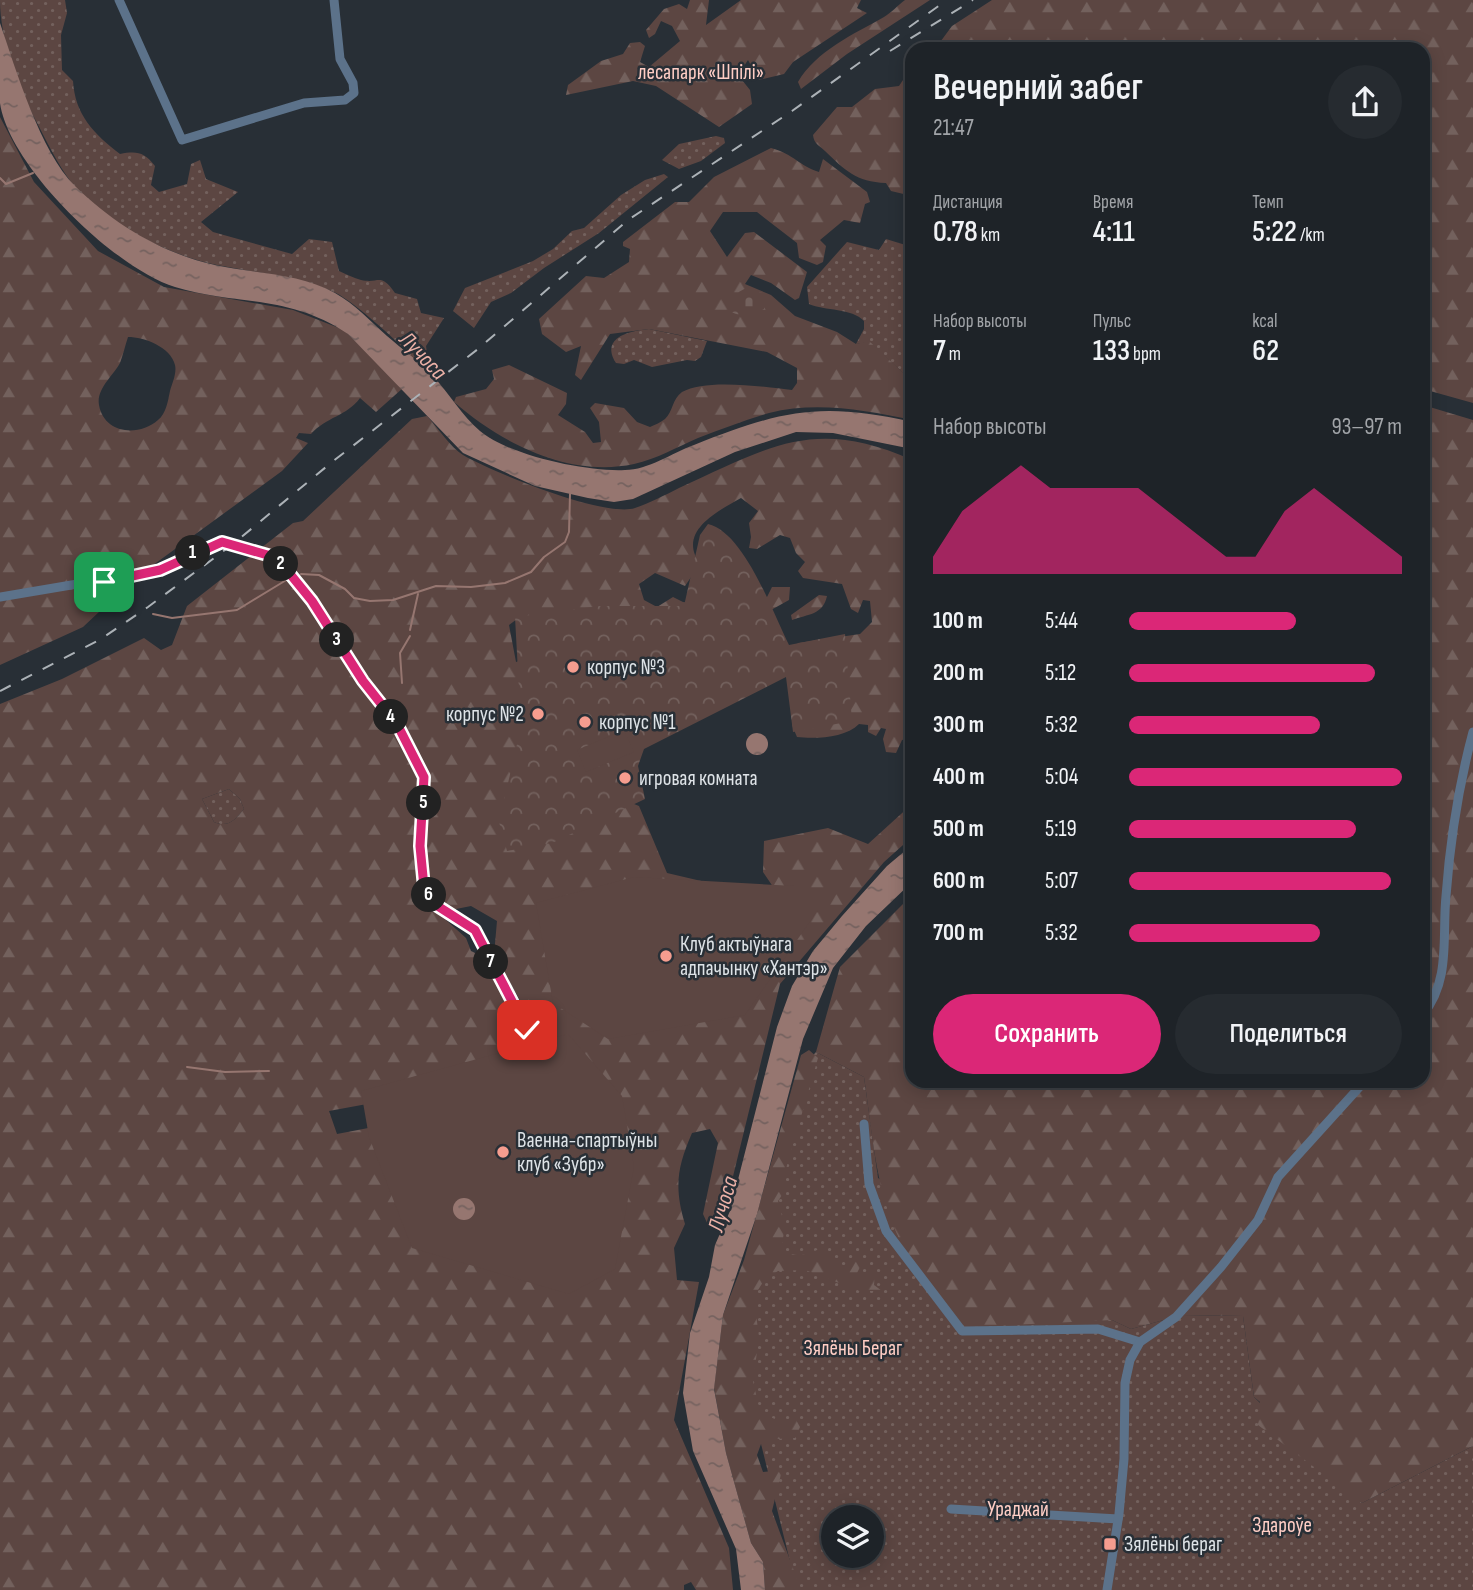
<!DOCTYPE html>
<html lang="ru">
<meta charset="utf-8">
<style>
body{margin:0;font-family:"Sofia Sans Condensed",sans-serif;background:#262b30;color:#f1f3f6;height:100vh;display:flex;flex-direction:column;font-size:26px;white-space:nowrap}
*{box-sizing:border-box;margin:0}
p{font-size:23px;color:#a1a4a8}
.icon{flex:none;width:38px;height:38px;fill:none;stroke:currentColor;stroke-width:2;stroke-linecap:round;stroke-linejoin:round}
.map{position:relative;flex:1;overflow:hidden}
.side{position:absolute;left:905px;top:42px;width:525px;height:1046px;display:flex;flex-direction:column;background:#1e2328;border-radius:21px;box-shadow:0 4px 18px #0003,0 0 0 2px #3c4045}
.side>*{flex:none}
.buttons{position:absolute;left:821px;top:1505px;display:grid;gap:14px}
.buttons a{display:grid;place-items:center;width:63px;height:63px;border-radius:50%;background:#1e2328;box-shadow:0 4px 18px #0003,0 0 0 2px #3c4045;font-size:35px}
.pin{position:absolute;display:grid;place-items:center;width:60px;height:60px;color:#fff;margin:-30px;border-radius:14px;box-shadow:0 4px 10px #0006}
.km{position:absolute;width:35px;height:35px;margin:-18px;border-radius:50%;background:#222;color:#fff;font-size:19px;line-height:35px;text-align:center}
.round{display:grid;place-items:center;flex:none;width:74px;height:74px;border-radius:37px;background:#262b30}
.overview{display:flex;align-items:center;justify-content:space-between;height:119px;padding:0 28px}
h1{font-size:38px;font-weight:600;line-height:52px}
.figures{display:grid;grid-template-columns:repeat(3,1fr);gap:10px;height:119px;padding:7px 28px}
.figures div{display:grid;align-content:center}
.figures b{font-size:30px;font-weight:600}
.figures small{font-size:19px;font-weight:400}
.figures p{font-size:19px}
.chart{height:196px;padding:14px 28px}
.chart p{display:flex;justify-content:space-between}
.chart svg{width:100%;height:126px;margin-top:7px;fill:#db2777;opacity:.7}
.cta{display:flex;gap:14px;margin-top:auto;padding:14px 28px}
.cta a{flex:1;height:80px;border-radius:42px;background:#db2777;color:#fff;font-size:28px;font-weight:600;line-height:80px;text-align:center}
.cta a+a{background:#262b30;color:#f1f3f6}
ul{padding:0 28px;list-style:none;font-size:23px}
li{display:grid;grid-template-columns:112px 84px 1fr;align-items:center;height:52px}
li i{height:18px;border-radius:9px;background:#db2777}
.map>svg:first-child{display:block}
</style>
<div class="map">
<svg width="1473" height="1590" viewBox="0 0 1473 1590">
<defs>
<pattern id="grass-dots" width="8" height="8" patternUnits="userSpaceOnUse" patternTransform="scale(1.75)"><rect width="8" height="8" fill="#5c4642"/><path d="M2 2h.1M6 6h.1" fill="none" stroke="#73615d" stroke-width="1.8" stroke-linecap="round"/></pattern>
<pattern id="forest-firs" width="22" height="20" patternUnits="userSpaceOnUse" patternTransform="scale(1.75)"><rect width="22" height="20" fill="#5c4642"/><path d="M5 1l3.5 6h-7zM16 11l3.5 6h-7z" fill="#73615d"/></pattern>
<pattern id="cemetery-stones" width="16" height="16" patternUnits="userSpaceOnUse" patternTransform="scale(1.75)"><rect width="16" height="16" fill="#5c4642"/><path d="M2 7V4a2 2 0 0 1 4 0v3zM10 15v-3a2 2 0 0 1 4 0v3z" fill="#73615d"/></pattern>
<pattern id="park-crowns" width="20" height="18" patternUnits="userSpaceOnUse" patternTransform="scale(1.75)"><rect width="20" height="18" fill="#5c4642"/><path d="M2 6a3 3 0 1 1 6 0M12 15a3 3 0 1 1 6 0" fill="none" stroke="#73615d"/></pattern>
<pattern id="water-ripples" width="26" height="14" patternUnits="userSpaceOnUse" patternTransform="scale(1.75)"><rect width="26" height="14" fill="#967670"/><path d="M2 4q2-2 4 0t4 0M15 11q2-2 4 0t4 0" fill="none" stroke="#75625f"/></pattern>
</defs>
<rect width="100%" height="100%" fill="#282f36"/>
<g fill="url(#grass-dots)" fill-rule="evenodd">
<path d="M0,0H65L67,13L61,35L62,70L73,81C75,115 94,134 120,154C137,151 144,152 155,166L151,185L159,192L187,184L191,164L200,160L206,179L238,192L201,222L213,232L292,254L309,239L332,242L339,271C346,274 354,278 361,280C380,284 380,272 395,293L417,299L421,313L444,318L426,346L427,353L416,362C404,346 354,302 336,293C299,276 256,273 217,265C168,255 101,222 71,182C57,163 47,142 36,121C18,85 0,41 0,0Z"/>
<polygon points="716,136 724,138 725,143 701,161 679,169 662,160 679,144"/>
<polygon points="664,174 668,177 599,233 544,268 511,293 491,302 474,328 453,311 465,288 533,261 553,249 572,231 584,228 621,195 645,180"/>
<path d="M886,239L912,247V381L869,342L856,344L864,329V321C852,308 825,311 809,304L807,287L847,242L879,250Z"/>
<path d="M649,329L707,341L701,357L695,361L687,360L652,367L634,360L624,364L616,363C600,337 630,331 649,329Z"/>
<path d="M229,789L240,799L244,809C235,820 228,828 214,822L202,799Z"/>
<path d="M816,1052L864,1077L878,1178L1096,1320H1112L1131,1329L1182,1315L1243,1316L1254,1397L1362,1503L1473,1446V1590H797L748,1391L755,1286L806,1063ZM833,1517H872V1556H833Z"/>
</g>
<g fill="url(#forest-firs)" fill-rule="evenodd">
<polygon points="690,0 709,0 706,25 741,0 861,0 857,8 867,13 793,62 784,74 759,80 748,60 738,75 750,90 752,104 719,127 656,86 633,81 566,95 568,85 601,61 623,54 630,43 640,42 645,46 640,62 649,67 680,41 672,26 661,21 655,34 649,38 646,30 664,9 679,4 687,9"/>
<path d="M905,0H930L847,54L801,89L798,82C816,51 854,34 884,17C891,13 898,5 905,0Z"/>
<polygon points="992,0 1473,0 1473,403 1423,389 1423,49 935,49 952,26"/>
<path d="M909,71L912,72V196L891,191L886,183C856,182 845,170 825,151C819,145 814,144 813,135L837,107H852L875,89L899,86Z"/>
<path d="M0,117L34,182L98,251L164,287L293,310L344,330L403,388L376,412L360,398C347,416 326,417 311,434L299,433L296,438L308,443L282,471L134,579L83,627L0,665ZM128,337C144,337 171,347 175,365C177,373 172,384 170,391C168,401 166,414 158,420C139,437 104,434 99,405C96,389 113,376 120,363C123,355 125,346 128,337Z"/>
<path d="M771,148C794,154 799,166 819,172L823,159L867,192L870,202L865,204L860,223L844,220L820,240L826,246L823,262L817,265L799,258L797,243L757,212H723L710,231L727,257L745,233L754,232L807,272L799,298L795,300L771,283L751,275L745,284L771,295L795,316L837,332L856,344L869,341L912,381V420C865,410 816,401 769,413C746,420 721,429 698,438C677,447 657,459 634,464C569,478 501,443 454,402L456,397L486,389L494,379L492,370L509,365L567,393L566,404L558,415L585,432L593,443L601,442L599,422L590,408L595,403L624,408L637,422L650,427C655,425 661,422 665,419C673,412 672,399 682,392C706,378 765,387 792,390L797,383V368L767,352L649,329L610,334L581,380L575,375L581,346L566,352L542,334L539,319L586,276L604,278L629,262L630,249L623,246V242L675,202H689L714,177Z"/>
<path d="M1423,405L1473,420V1446L1362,1503L1258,1425L1260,1402L1254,1397L1243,1316L1182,1315L1131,1329L1112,1320L970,1327C944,1299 913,1269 897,1234C875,1185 872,1130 864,1077L816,1052L840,967L912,895V1082H1423Z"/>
<path d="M427,416C438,428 450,447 463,455C492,472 605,518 635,508C650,503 665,495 679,488C767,448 814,416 912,460V737L902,740L896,753L886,752L883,739L886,729L881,728L876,736L868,732V725L859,724C845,738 816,739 797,737L792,725V652L798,643L860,634L872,622L870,601L863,600L858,613L851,609L842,584L803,578L798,571L805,562L796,553L790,538L780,535L757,549L749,548L751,537L749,523L758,511L741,498C716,512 677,532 700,564L685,586L655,573L639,584L644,600L657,607L673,597L683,602L740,608L766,599L772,587H790L789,600L751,621L683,644L602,791L639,806L667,873L782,900L763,872L764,841L828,828L868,844L912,804V837L884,862L780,984L726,1205L718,1225H708L703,1214L718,1143L710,1129L692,1133C677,1167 674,1188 685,1224L674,1248L677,1280L699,1282L674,1420L729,1548L733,1590H696L691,1582L684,1585V1590H0V704L62,679L144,638L161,650L172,645L187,606L293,523L303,521L412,419ZM517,619L525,659L516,662L509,625ZM229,789L240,799L244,809C235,820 228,828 214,822L202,799ZM471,906L497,921L494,955L547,1047L431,1116L337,1134L329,1111L432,1092L527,1051L486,958L471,951L466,938L446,920L456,909Z"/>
<path d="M819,595L827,596C823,615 808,614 792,620L791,615Z"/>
<path d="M809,1050L818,1058L783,1179L786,1189L778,1201L785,1227L781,1249C794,1257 803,1257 817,1250L833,1260L843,1271L853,1259L862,1263L856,1275L864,1277L875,1271L874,1285L882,1291H860L805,1270L778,1271L765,1279L758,1290L756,1314L759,1337L753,1381L760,1412L781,1422L796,1420L800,1427L795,1438L776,1439L761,1444L757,1455L763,1472L782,1470L772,1511L801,1590H765L763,1562L751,1543L726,1453L714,1388L723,1315L744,1260L801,1055Z"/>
</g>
<path fill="url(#cemetery-stones)" d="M746,288L763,293L767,301L764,309C754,314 740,318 730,311L726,299Z"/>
<path fill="url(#park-crowns)" d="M708,524C744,532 773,613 789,645L845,634L852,721L793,732L786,677L644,749L638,766L645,799L552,843L507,851L499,822L521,727L515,617L600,606H684L700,535Z"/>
<g fill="#5c4642">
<polygon points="624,730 634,752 586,772 577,750"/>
<polygon points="634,877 794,886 818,910 745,1015 608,1039 553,1003 536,903"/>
<polygon points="568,1034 622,1096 634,1167 615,1269 569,1294 412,1248 369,1137 361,1091"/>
</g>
<g fill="url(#water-ripples)">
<path d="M0,23C16,70 40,151 75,186C114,224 161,253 215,265C255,274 299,273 335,293C355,304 370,321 387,336C402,349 419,361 433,376C449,393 462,416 480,431C510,456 587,472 625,470C648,470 672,453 694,445C780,411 819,401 912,422V449L833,433L796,432L735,452L633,499L614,502L588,498L535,486L463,453L348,334C288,294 239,306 175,287C116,269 9,167 0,103C0,78 0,49 0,23Z"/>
<circle cx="757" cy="744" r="11"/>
<polygon points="912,845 912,882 866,926 833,968 803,1039 757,1214 723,1315 714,1389 726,1453 751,1543 763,1562 765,1590 741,1590 736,1549 693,1451 683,1393 690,1333 709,1277 715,1245 730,1211 777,1027 792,986 813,951 842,916 887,866"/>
<circle cx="464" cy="1209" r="11"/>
</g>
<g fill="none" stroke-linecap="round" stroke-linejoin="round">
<g stroke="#967670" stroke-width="2">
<polyline points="0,178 6,184 33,173"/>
<polyline points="301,574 319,575 345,589 354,598 370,601 393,600 436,586 471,587 505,583 531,572 544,557 565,542 569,532 570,494"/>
<polyline points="153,614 172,618 237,610 288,579"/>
<polyline points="410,630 418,594"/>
<polyline points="402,683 400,653 410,636"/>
<polyline points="187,1067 225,1072 269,1071"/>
</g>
<g stroke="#5c728a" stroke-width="9">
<polyline points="119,0 182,140 304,103 345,100 354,93 353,83 340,59 334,0"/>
<polyline points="0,597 160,570 212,544 222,542 271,556 286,569 312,601 363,681 396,724 424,777 420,869 424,887 436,905 475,930 513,1007 538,1043"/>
<path d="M1423,1014C1451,981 1442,935 1446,896C1450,842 1459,784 1473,732"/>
<polyline points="864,1124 869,1184 886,1231 962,1331 1098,1329 1140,1342"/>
<polyline points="951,1509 1118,1519"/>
<polyline points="1107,1590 1119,1514 1124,1459 1125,1383 1130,1360 1140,1342 1176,1317 1221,1267 1258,1220 1278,1177 1364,1082"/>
</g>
<g stroke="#acb2b7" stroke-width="2" stroke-dasharray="12 12" stroke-linecap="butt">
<polyline points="890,51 973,0"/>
<polyline points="0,691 101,639 148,607 233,544 332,462 478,349 628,220 792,111 947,0"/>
</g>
</g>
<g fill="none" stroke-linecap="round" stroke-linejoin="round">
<g stroke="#fff" stroke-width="14">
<polyline id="route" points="104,582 160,570 222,542 271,556 286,569 312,601 363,681 397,724 424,777 420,846 424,887 436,905 475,930 527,1030"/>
</g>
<use href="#route" stroke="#db2777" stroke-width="9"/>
</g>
<g fill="#f59d8f" stroke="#282f36" stroke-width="2.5">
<circle cx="573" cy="667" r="7"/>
<circle cx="538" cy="714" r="7"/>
<circle cx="585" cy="722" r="7"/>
<circle cx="625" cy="778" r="7"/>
<circle cx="666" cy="956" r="7"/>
<circle cx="503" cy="1152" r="7"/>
<rect x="1103" y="1537" width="14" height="14" rx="3.5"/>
</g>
<g text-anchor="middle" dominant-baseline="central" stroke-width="5" stroke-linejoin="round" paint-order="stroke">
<g font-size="21" fill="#ffcec5" stroke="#282f36">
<text x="701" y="72">лесапарк «Шпілі»</text>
<text x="853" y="1348">Зялёны Бераг</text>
<text x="1018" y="1509">Ураджай</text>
<text x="1282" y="1525">Здароўе</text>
</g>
<g font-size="21" fill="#dee3e7" stroke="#282f36" text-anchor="start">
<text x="587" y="667">корпус №3</text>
<text x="524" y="714" text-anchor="end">корпус №2</text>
<text x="599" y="722">корпус №1</text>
<text x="639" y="778">игровая комната</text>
<text x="680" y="944">Клуб актыўнага<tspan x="680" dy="24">адпачынку «Хантэр»</tspan></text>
<text x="517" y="1140">Ваенна-спартыўны<tspan x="517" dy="24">клуб «Зубр»</tspan></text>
<text x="1124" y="1544">Зялёны бераг</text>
</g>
<g font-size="23" font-style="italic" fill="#ecb1a7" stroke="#282f36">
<text transform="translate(423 356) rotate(46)">Лучоса</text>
<text transform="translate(723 1204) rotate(-74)">Лучоса</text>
</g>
</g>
</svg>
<div class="buttons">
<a><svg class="icon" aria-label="layers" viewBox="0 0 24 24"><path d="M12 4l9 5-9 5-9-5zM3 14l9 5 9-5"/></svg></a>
</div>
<div class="pin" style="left:104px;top:582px;background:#1e9e55"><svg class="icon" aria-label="arrive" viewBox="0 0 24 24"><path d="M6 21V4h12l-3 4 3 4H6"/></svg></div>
<div class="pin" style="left:527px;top:1030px;background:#d93025"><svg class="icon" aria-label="check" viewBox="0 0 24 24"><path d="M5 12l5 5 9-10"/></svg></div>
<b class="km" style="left:193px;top:553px">1</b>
<b class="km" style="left:281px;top:564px">2</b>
<b class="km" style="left:337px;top:640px">3</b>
<b class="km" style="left:391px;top:717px">4</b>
<b class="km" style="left:424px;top:803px">5</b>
<b class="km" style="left:429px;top:895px">6</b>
<b class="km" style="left:491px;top:962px">7</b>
<section class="side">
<div class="overview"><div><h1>Вечерний забег</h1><p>21:47</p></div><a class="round"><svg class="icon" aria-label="share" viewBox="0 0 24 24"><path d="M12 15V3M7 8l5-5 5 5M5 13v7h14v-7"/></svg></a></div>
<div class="figures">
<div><p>Дистанция</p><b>0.78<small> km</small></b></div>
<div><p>Время</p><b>4:11</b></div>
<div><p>Темп</p><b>5:22<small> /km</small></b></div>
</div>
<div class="figures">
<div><p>Набор высоты</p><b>7<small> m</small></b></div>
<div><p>Пульс</p><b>133<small> bpm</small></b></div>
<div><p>kcal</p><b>62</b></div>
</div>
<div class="chart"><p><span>Набор высоты</span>93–97 m</p>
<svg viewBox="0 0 160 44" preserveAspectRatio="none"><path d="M0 44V38L10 22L20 14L30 6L40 14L50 14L60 14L70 14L80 22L90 30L100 38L110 38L120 22L130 14L140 22L150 30L160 38V44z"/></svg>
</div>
<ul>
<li><b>100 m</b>5:44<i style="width:61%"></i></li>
<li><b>200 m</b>5:12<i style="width:90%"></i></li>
<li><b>300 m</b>5:32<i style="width:70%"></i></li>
<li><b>400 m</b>5:04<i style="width:100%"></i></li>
<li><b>500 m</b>5:19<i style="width:83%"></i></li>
<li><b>600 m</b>5:07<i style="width:96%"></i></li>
<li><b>700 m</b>5:32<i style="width:70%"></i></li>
</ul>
<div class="cta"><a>Сохранить</a><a>Поделиться</a></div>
</section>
</div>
